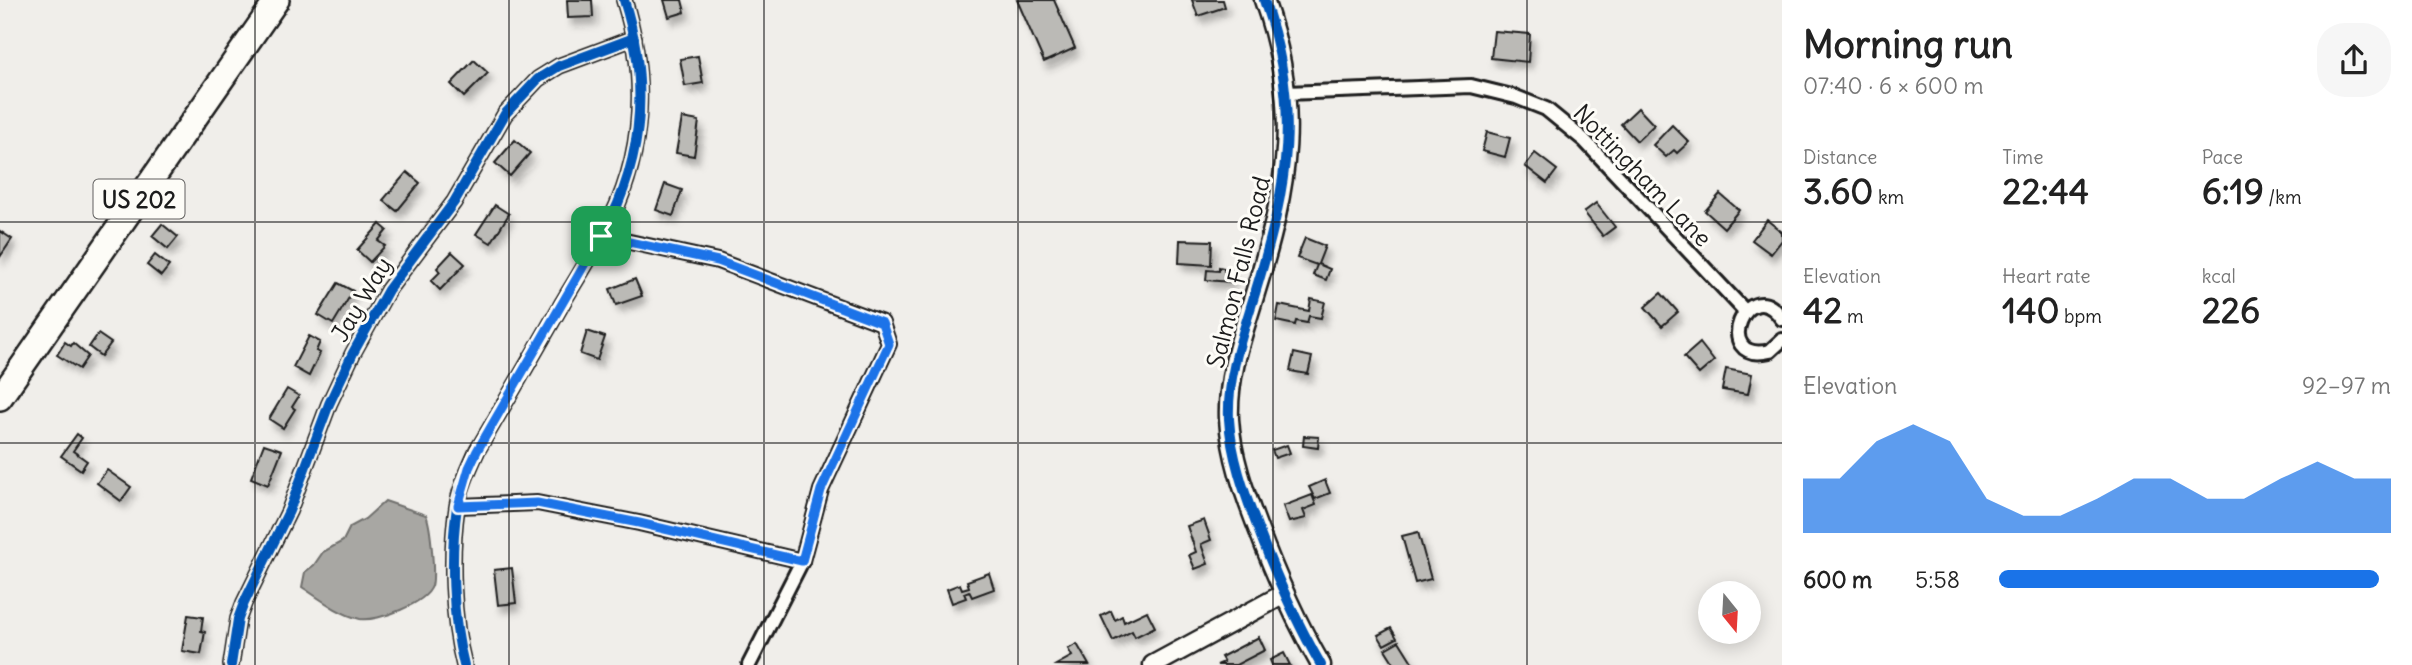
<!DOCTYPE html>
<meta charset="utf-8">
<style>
body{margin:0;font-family:Delius,sans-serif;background:#f6f6f6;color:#222;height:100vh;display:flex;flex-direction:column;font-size:26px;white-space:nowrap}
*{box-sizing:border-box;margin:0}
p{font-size:23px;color:#767676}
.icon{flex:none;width:38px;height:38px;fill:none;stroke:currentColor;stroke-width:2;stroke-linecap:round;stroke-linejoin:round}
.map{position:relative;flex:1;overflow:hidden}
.details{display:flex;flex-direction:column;background:#fff;width:630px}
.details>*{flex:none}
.needle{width:46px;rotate:162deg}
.controls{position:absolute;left:1698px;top:581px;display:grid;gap:14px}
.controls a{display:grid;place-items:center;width:63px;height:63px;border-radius:50%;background:#fff;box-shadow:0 4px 18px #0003;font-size:35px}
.pin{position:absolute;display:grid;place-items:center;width:60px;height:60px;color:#fff;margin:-30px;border-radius:14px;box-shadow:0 4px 10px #0006}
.round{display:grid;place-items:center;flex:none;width:74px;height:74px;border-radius:28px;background:#f6f6f6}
.headline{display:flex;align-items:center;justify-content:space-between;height:119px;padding:0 21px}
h1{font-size:38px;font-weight:700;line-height:52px}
.metrics{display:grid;grid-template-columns:repeat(3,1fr);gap:10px;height:119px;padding:7px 21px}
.metrics div{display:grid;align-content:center}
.metrics b{font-size:35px;font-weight:700}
.metrics small{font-size:19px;font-weight:400}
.metrics p{font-size:19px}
.chart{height:196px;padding:14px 21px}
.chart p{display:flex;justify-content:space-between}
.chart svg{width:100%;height:126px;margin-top:7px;fill:#1a73e8;opacity:.7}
ul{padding:0 21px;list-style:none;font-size:23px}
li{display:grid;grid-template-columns:112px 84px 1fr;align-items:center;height:52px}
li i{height:18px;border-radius:9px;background:#1a73e8}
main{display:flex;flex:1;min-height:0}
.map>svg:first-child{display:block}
</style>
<main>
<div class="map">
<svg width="1782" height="665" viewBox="0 0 1782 665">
<defs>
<filter id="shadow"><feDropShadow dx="4" dy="7" stdDeviation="3.5" flood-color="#0004"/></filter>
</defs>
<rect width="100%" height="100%" fill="#f0eeea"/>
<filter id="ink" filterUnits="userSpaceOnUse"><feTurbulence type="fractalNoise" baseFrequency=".0143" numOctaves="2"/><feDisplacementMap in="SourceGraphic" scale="14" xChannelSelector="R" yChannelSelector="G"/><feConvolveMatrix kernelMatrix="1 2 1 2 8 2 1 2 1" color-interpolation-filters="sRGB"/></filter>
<g filter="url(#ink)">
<path fill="#a8a7a3" stroke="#706f6d" stroke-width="2" d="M385,501L426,515C431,526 435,575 432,586C426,603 378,622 360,619C339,614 320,599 302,587L305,572L314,565L323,552L343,541L350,527L365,519Z"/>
<g fill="#bbbab6" stroke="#1c1c1c" stroke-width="2" filter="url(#shadow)">
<polygon points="567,0 592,0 593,17 568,18"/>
<polygon points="664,0 682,0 685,12 669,17"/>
<polygon points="1017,0 1054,0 1075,48 1044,62"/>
<polygon points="1192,0 1223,0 1225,7 1198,16"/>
<polygon points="1494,31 1530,34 1528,62 1491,58"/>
<polygon points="698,56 703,83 685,86 680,59"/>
<polygon points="474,60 488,73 464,97 451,84"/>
<polygon points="1638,108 1654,125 1637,141 1621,124"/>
<polygon points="682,118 699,121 694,156 676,153"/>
<polygon points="1672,125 1689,142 1677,153 1674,150 1666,157 1653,145"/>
<polygon points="1487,132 1510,138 1505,157 1482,151"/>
<polygon points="515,140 530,153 510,176 495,163"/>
<polygon points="1535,153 1557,170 1547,183 1525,166"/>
<polygon points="407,172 420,183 397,211 383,200"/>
<polygon points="665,184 682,190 673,216 656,210"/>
<polygon points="1720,194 1739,210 1724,228 1705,211"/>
<polygon points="1596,203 1615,227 1603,236 1584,212"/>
<polygon points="495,205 509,214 491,243 476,234"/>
<polygon points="1767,220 1782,232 1782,240 1771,254 1752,240"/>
<polygon points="162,224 178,237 168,249 152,236"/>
<polygon points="380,224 387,230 378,241 385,246 370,262 357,250"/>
<polygon points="0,231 12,239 0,257"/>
<polygon points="1305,238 1325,246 1318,264 1330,269 1326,280 1313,275 1317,265 1297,258"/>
<polygon points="1180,240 1212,241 1211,265 1179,263"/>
<polygon points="452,252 465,264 440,290 431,281 440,272 437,268"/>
<polygon points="155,255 169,266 161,276 147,265"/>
<polygon points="1219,267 1224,268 1224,271 1232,271 1231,282 1206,280 1207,270 1219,271"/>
<polygon points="635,279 642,296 616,305 610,289"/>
<polygon points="338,283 353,291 333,324 318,315"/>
<polygon points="1661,293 1678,312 1662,326 1645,307"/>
<polygon points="1311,299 1325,302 1321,318 1309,316 1307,323 1296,321 1295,325 1276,321 1279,305 1309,311"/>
<polygon points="587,331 605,337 597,360 580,354"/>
<polygon points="98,334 111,343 101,356 89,347"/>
<polygon points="309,336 320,342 316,351 320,353 309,376 293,367"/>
<polygon points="65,342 71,346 73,343 88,356 79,369 57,355"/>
<polygon points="1700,343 1714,361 1699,374 1684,357"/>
<polygon points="1294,353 1312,357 1308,374 1290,371"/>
<polygon points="1726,369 1752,374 1748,394 1722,390"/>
<polygon points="287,389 299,396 292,407 295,409 283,428 269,419"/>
<polygon points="77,434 82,438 73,451 87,461 81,470 61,456"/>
<polygon points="1304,436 1319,437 1318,448 1303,446"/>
<polygon points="264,444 282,450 268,485 251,478"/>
<polygon points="1287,445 1290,453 1275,458 1272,450"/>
<polygon points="107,470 131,487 121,501 97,483"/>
<polygon points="1325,480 1330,493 1315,499 1309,487"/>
<polygon points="1312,495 1316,505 1303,510 1306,518 1289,522 1283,506"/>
<polygon points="1204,520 1211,540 1201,544 1208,564 1195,569 1189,555 1196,552 1187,526"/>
<polygon points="1418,532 1431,579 1415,583 1402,536"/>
<polygon points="512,568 516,603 498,605 494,570"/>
<polygon points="989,573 994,589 972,597 969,591 964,593 966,598 952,603 947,589 960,584 962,589 969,587 967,581"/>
<polygon points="1111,611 1115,620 1122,616 1124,622 1147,611 1155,627 1135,637 1132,631 1113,641 1101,616"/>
<polygon points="188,615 203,617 201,631 205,632 201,654 182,651"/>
<polygon points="1391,628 1397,638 1384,645 1378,635"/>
<polygon points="1259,637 1265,650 1236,665 1217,665 1224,662 1221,657"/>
<polygon points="1399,641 1414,665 1395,665 1385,649"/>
<polygon points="1077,644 1089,665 1056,665 1072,656 1068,649"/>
<polygon points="1284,653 1290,665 1272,665 1270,660"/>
</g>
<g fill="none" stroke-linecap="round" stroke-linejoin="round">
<g stroke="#1c1c1c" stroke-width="18">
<g id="street">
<polyline points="1286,93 1471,86 1516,97 1546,109 1584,140 1745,311"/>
<polyline points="602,236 718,261 882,323 889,344 821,490 802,561 749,665"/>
<path d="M1782,319C1748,268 1709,365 1770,351L1782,340"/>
<polyline points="458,506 537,503 639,523 802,561"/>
<polyline points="231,665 238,619 244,603 289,511 329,404 353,353 388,290 454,202 505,114 538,79 559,66 634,38"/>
<path d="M464,665C452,619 450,554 457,507C460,488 469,469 477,451C506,401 535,352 563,302C579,275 597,247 611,219C645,149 647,74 624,0"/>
</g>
</g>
<g stroke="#1c1c1c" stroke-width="23">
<g id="secondary">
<path d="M1264,0C1302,107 1288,185 1256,290C1244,331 1227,374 1229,419C1231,455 1244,492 1257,526C1275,574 1295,620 1321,665"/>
<polyline points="1153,665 1284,594"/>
</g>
</g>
<g stroke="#1c1c1c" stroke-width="28">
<polyline id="highway" points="0,398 277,0"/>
</g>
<use href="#street" stroke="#fdfcf7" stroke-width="12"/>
<use href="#secondary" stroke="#fdfcf7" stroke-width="18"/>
<use href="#highway" stroke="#fdfcf7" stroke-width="23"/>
<g stroke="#fdfcf7" stroke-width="15">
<g id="cycleway">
<path d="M1264,0C1302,107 1288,185 1256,290C1244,331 1227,374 1229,419C1231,455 1244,492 1257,526C1275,574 1295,620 1321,665"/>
<polyline points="231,665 238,619 244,603 289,511 329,404 353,353 388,290 454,202 505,114 538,79 559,66 634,38"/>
<path d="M464,665C452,619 450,554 457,507C460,488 469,469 477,451C506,401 535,352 563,302C579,275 597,247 611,219C645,149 647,74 624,0"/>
</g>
</g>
<use href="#cycleway" stroke="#0057b8" stroke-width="10"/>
</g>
</g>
<g fill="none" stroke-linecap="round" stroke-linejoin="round" filter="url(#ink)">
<g stroke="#fff" stroke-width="14">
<polygon id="route" points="601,236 718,261 882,323 889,344 821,490 802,561 639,523 537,503 458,506 469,468 477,451"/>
</g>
<use href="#route" stroke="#1a73e8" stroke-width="9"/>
</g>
<path fill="none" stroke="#1c1c1c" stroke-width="2" stroke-opacity="0.55" d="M255,0V665M509,0V665M764,0V665M1018,0V665M1273,0V665M1527,0V665M0,222H1782M0,443H1782"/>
<g text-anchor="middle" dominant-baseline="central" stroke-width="6" stroke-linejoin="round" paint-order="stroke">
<rect fill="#fdfcf7" stroke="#605f5e" stroke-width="2" x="93.5" y="179.5" width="91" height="39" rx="5"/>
<g font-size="23" font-weight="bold" fill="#1c1c1c">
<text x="139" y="199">US 202</text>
</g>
<g font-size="24" fill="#1c1c1c" stroke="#fdfcf7">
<text transform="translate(1643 175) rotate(46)">Nottingham Lane</text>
<text transform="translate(1238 272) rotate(-76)">Salmon Falls Road</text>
<text transform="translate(361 299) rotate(-59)">Jay Way</text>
</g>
</g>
</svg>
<div class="controls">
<a><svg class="needle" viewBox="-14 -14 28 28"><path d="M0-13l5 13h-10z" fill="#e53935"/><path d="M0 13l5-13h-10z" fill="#767676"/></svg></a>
</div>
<div class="pin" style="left:601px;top:236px;background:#1e9e55"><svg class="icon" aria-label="arrive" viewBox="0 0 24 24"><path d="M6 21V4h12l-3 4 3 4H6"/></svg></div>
</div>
<section class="details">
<div class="headline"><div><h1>Morning run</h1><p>07:40 · 6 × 600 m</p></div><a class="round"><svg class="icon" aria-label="share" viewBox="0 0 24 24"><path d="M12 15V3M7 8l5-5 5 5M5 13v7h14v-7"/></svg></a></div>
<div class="metrics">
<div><p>Distance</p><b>3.60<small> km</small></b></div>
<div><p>Time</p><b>22:44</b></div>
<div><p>Pace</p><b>6:19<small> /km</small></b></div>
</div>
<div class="metrics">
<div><p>Elevation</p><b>42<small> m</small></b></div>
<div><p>Heart rate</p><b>140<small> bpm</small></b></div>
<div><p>kcal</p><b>226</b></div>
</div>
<div class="chart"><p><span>Elevation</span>92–97 m</p>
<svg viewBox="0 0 160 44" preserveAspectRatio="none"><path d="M0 44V25L10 25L20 12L30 6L40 12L50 32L60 38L70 38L80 32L90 25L100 25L110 32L120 32L130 25L140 19L150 25L160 25V44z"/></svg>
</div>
<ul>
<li><b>600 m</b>5:58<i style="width:97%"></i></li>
</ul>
</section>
</main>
